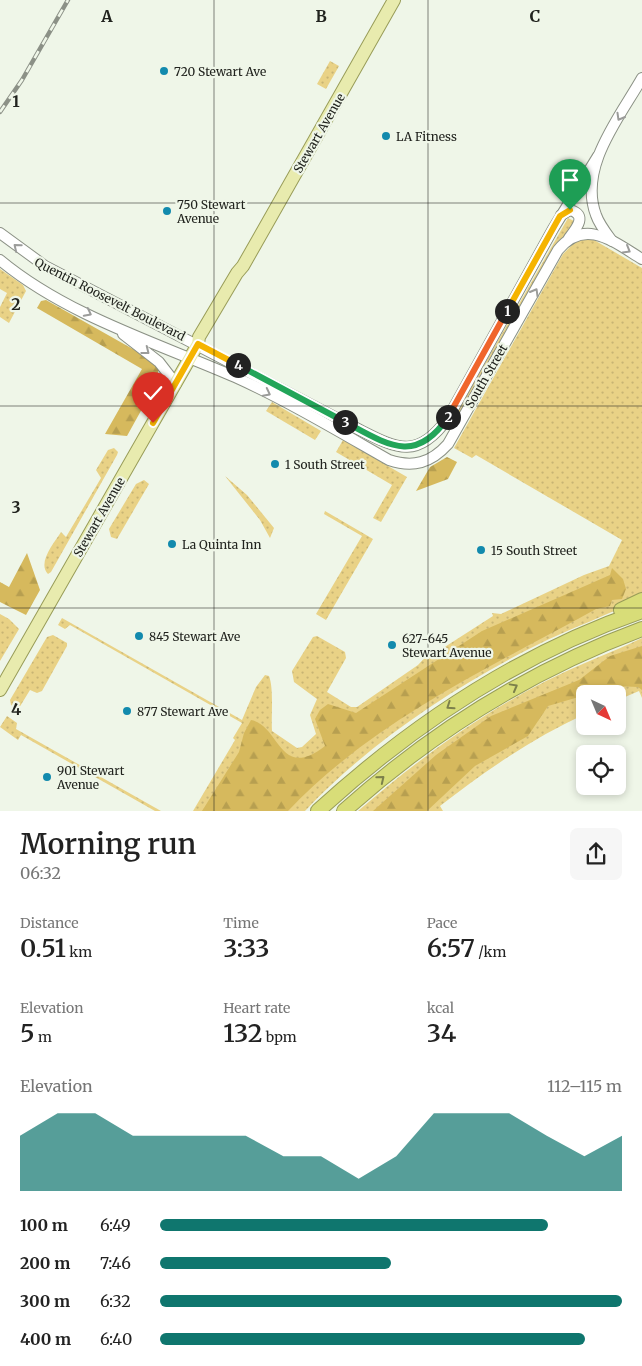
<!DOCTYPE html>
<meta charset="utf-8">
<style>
body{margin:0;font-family:Merriweather,serif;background:#f6f6f6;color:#222;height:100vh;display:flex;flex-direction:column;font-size:19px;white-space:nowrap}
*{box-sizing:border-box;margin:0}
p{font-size:16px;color:#767676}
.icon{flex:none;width:28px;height:28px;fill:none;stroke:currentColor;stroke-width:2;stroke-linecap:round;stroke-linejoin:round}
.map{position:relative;height:811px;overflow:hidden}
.details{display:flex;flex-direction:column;background:#fff;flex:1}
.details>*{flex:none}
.needle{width:32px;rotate:136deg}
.buttons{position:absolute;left:576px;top:685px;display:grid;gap:10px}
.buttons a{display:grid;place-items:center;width:50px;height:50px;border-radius:8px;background:#fff;box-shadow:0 2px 8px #0003;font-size:25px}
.pin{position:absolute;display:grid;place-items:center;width:42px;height:42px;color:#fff;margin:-51px -21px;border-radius:50% 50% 50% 0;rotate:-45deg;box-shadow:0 0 5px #0007}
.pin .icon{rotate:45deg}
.km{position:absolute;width:25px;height:25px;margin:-12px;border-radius:50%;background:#222;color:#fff;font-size:14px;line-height:25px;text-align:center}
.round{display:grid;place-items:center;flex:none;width:52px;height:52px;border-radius:8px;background:#f6f6f6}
.summary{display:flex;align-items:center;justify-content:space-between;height:85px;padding:0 20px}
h1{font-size:28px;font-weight:600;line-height:38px}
.stats{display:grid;grid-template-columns:repeat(3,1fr);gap:8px;height:85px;padding:5px 20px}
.stats div{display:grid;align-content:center}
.stats b{font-size:25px;font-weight:600}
.stats small{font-size:14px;font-weight:400}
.stats p{font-size:14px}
.chart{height:140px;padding:10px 20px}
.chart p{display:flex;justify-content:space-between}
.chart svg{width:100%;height:90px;margin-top:5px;fill:#0f766e;opacity:.7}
ul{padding:0 20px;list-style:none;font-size:16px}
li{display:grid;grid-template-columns:80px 60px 1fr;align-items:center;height:38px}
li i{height:12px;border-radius:6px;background:#0f766e}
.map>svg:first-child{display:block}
</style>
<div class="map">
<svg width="642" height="811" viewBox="0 0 642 811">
<defs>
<pattern id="grass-dots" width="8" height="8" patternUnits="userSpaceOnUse" patternTransform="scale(1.25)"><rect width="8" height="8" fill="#e9d286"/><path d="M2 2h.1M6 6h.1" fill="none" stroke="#c8b473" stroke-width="1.8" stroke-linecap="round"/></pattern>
<pattern id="forest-firs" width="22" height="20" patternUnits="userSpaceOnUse" patternTransform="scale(1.25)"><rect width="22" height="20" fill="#d6b95d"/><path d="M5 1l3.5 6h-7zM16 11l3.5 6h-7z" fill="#b79f50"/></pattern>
</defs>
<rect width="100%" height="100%" fill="#eff6e8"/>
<g fill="url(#grass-dots)">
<polygon points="330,61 339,66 326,89 317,84"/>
<polygon points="568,218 576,222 449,434 458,411"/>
<path d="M585,238L594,240L642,268V597C608,616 570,628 535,646C453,687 368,744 305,811H193L235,740L233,738L242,723L70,625L65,629L58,625L62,618L242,720L256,687L265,675L269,676C274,689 271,716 272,731L297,748L302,747L316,734L310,715L317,699L294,682L292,671L313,637L317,636L345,652L346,658L327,692L351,707H357L418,665L430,652L440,650L493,616L492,613L501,614L584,575L609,566L622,540L476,455L472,458L454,448L563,254L576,241Z"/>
<polygon points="0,269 23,285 26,291 9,323 0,317 0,307 7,293 0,289"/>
<polygon points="272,402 321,431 315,440 266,411"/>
<polygon points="343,440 407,477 381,522 373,518 392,485 336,452"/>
<path d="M114,448L118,452L117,455L51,572L48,574C37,563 54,543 61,532L66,537L101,478L96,470L108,450Z"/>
<polygon points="225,476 247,495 274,528 270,538 260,520"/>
<polygon points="144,480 149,484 117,539 111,537 109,529 136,484"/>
<polygon points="325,511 373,539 326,620 316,614 362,536 324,514"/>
<polygon points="0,614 9,619 19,629 0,661"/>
<polygon points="53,635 67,643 67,646 42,691 37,693 30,690 19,708 23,713 11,705 10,700 47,637"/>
<path d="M642,638V698L639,691L618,700V694H585V714C533,738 485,771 440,806L443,811H358C416,761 477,716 546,681C579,664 611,653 642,638Z"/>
<polygon points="7,716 17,723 16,729 161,811 155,811 21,735 18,740 0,727"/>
</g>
<g fill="url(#forest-firs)">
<polygon points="46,300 154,361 158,368 158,380 127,436 105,434 142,369 37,308 41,301"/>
<polygon points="447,457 457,462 448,479 416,491 430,467"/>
<polygon points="27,553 40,590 26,615 0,602 0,582 9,587"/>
<path d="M612,568L623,579L626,589L622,599L612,600L610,606L596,609C489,668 373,721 288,811H202L239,752L244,733L251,720C280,725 279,782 325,746L315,719L320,710L328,704L356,713L482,631L610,575Z"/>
<polygon points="642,646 642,690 638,687 616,686 548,706 528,736 475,766 427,811 373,811 436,755 491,716 579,680 610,656"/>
</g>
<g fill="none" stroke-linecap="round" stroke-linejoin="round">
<g stroke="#8b9185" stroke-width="12">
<g id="minor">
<path d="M561,215L570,210C588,215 576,229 569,238"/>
<path d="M0,233L45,266L350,425C393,446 415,464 448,418L553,229L598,156"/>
<path d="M612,241C606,233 599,224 596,215C578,167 620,117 642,78"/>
<path d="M0,260C66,315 157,343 235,377C288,401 338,431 389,460C413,468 431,463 448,444L558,250C585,217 614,242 642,259"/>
<polyline points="123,334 159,362 176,384"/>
</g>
</g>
<g stroke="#989c58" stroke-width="14">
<polyline id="major" points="0,690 198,344 199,337 237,273 243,266 394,0"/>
</g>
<g stroke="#989c58" stroke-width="16">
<g id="highway">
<polyline points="621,610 642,600"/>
<path d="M318,811C413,724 520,653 642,611"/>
<path d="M344,811C432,732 531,670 642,629"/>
</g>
</g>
<use href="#minor" stroke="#fff" stroke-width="10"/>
<use href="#major" stroke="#e8ebae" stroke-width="12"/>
<use href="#highway" stroke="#d8dd78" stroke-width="14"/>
<g stroke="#8c9187" stroke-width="4.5">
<polyline id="rail" points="0,112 22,80 68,0"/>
</g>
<use href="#rail" stroke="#eff6e8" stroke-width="2.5" stroke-dasharray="8" stroke-linecap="butt"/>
</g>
<defs><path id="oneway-chevron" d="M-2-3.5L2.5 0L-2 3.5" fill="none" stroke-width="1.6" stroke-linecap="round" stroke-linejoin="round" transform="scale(1.25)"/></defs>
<g stroke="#9b9c9a">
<use href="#oneway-chevron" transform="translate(620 117) rotate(120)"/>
<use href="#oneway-chevron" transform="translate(17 247) rotate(-141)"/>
<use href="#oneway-chevron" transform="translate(627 250) rotate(30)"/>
<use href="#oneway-chevron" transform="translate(535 292) rotate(-60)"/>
<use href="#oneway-chevron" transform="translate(88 313) rotate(27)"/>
<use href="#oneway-chevron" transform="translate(146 351) rotate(38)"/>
<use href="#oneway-chevron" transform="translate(267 393) rotate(27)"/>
</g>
<g stroke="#7c804b">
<use href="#oneway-chevron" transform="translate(514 687) rotate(-29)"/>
<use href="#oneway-chevron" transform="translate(450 706) rotate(146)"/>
<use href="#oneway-chevron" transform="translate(381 779) rotate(-39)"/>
</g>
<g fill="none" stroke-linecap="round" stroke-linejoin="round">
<g stroke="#fff" stroke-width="10">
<polyline id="split-1" points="507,311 560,216 570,210"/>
</g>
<g stroke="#fff" stroke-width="10">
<polyline id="split-2" points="448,417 507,311"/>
</g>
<g stroke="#fff" stroke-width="10">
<path id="split-3" d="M345,422C388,445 416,465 448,417"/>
</g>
<g stroke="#fff" stroke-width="10">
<polyline id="split-4" points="238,365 345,422"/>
</g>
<g stroke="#fff" stroke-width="10">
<polyline id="split-5" points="153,423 198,344 238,365"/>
</g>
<use href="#split-1" stroke="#f5b400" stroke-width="6"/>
<use href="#split-2" stroke="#f0652b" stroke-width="6"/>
<use href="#split-3" stroke="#22a559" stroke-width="6"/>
<use href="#split-4" stroke="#22a559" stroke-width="6"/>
<use href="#split-5" stroke="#f5b400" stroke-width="6"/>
</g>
<path fill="none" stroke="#21231e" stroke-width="1" stroke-opacity="0.55" d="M214,0V811M428,0V811M0,203H642M0,406H642M0,608H642"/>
<g fill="#128aad" stroke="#eff6e8" stroke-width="2">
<circle cx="164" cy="71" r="5"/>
<circle cx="386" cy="136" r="5"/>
<circle cx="167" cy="211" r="5"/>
<circle cx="275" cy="464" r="5"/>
<circle cx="172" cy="544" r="5"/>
<circle cx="481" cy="550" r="5"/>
<circle cx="139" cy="636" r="5"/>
<circle cx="392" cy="645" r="5"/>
<circle cx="127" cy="711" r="5"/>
<circle cx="47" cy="777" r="5"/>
</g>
<g text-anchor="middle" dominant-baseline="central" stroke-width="4.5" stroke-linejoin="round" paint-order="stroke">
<g font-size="12" fill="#21231e" stroke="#eff6e8" text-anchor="start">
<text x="174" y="71">720 Stewart Ave</text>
<text x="396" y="136">LA Fitness</text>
<text x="177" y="204">750 Stewart<tspan x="177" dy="14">Avenue</tspan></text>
<text x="285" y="464">1 South Street</text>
<text x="182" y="544">La Quinta Inn</text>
<text x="491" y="550">15 South Street</text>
<text x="149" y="636">845 Stewart Ave</text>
<text x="402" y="638">627-645<tspan x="402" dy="14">Stewart Avenue</tspan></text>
<text x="137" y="711">877 Stewart Ave</text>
<text x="57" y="770">901 Stewart<tspan x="57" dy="14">Avenue</tspan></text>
</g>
<g font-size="12" fill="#21231e" stroke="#eff6e8">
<text transform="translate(319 133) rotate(-60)">Stewart Avenue</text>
<text transform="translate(110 299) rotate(27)">Quentin Roosevelt Boulevard</text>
<text transform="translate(486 376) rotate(-60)">South Street</text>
<text transform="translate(99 517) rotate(-60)">Stewart Avenue</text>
</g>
</g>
<g font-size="16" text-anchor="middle" font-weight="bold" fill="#21231e" stroke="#eff6e8" stroke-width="4.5" stroke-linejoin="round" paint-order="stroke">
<text x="107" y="22">A</text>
<text x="321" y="22">B</text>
<text x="535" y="22">C</text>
<text x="16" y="107">1</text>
<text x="16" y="310">2</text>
<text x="16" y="513">3</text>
<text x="16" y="715">4</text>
</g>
</svg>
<div class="buttons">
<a><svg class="needle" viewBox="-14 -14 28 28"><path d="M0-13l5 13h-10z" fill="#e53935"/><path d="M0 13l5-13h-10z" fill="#767676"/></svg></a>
<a><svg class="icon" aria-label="locate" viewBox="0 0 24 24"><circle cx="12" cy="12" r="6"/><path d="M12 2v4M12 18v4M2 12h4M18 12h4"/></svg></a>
</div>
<div class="pin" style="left:570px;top:210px;background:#1e9e55"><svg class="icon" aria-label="arrive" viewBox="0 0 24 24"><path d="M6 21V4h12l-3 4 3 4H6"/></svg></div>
<div class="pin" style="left:153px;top:423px;background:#d93025"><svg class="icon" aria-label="check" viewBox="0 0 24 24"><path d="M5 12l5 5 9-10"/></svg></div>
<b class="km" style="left:507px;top:311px">1</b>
<b class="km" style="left:448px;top:417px">2</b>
<b class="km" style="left:345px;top:422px">3</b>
<b class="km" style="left:238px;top:365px">4</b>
</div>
<section class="details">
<div class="summary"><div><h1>Morning run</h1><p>06:32</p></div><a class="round"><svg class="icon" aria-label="share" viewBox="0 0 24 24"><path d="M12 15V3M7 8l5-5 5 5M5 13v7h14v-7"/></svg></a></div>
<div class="stats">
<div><p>Distance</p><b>0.51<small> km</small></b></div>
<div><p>Time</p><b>3:33</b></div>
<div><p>Pace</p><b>6:57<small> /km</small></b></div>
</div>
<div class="stats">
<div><p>Elevation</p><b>5<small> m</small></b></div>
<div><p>Heart rate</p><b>132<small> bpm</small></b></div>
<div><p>kcal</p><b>34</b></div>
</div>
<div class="chart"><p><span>Elevation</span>112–115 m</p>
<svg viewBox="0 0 160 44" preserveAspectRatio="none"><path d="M0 44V17L10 6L20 6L30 17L40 17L50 17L60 17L70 27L80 27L90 38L100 27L110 6L120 6L130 6L140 17L150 27L160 17V44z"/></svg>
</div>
<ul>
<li><b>100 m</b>6:49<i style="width:84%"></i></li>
<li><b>200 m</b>7:46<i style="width:50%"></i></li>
<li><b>300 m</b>6:32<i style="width:100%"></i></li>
<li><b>400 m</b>6:40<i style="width:92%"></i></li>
</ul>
</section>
